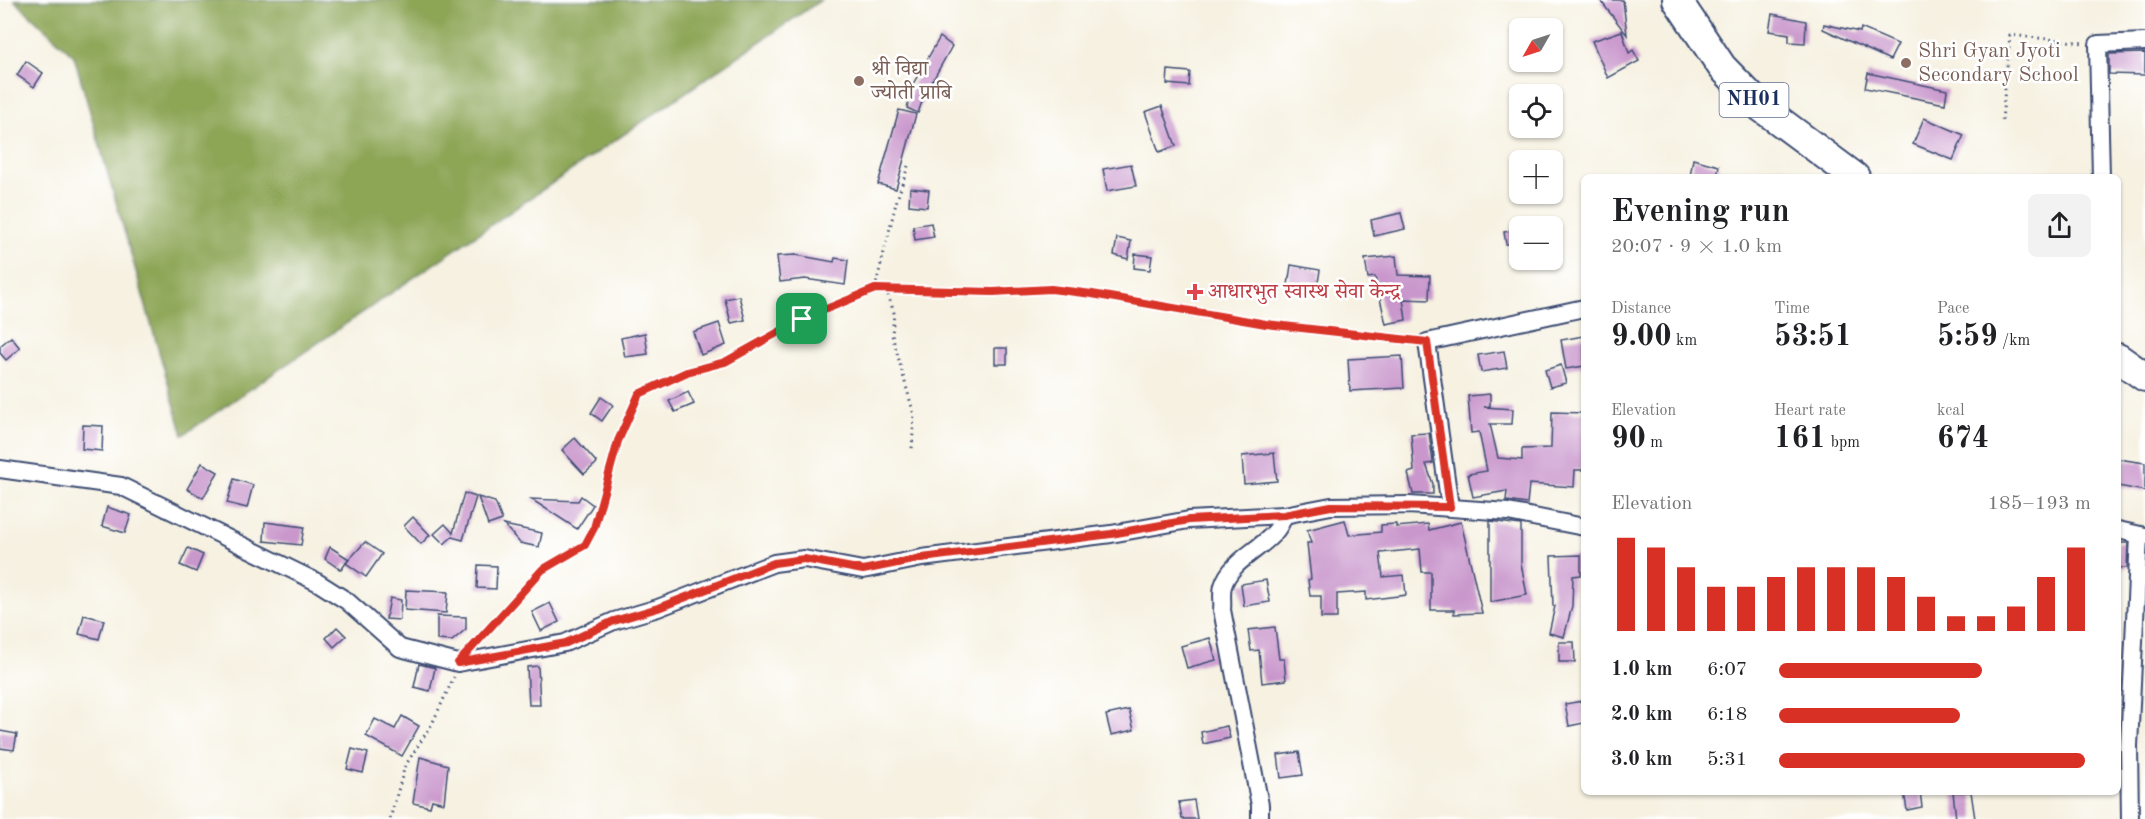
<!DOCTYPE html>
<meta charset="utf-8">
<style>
body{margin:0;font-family:"Old Standard TT","Noto Serif Devanagari",serif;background:#f2f2f2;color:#202124;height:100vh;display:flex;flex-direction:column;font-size:22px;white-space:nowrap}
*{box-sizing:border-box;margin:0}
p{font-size:20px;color:#757577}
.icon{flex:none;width:33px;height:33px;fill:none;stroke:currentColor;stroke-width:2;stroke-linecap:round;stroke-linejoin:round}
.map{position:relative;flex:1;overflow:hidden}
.drawer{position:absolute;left:1581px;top:174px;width:540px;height:621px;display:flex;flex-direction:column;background:#fff;border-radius:9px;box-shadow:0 2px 4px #0004}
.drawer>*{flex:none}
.needle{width:39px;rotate:231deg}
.fabs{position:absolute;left:1509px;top:18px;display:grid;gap:12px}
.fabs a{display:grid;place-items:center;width:54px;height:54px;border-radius:9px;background:#fff;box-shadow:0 2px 4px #0004;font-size:30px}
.pin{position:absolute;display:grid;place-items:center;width:51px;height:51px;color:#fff;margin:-26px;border-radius:12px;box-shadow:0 3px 9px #0006}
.round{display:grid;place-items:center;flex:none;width:63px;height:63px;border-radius:9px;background:#f2f2f2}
.head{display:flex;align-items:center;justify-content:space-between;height:102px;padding:0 30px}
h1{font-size:33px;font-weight:600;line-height:45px}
.metrics{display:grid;grid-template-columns:repeat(3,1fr);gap:9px;height:102px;padding:6px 30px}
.metrics div{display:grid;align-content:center}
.metrics b{font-size:30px;font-weight:600}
.metrics small{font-size:16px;font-weight:400}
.metrics p{font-size:16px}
.chart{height:168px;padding:12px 30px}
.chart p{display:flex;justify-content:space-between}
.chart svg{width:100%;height:108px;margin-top:6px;stroke:#d93025;stroke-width:6}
ul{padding:0 30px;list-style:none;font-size:20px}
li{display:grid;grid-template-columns:96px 72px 1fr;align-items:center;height:45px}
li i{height:15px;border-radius:8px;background:#d93025}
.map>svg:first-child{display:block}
</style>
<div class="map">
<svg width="2145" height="819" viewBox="0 0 2145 819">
<rect width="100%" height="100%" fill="#fff"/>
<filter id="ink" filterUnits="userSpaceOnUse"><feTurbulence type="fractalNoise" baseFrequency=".0167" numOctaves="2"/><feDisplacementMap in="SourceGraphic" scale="12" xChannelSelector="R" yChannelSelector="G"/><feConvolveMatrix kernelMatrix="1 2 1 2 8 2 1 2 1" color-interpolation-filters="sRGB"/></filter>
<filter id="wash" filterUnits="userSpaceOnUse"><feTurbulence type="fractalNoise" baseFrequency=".008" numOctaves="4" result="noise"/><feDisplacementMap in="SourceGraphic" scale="24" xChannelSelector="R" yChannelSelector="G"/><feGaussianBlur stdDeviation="1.35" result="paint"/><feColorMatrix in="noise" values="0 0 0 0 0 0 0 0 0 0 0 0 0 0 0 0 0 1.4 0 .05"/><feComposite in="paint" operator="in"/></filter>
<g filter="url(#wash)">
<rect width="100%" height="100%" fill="#f6f1e1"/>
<polygon fill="#8da657" stroke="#546a5a" stroke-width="1.5" points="14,0 821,0 183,435 74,56"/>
<g id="blocks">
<g fill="#c997cc">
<polygon points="1600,0 1623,0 1627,35"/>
<polygon points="1772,14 1806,21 1805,43 1789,42 1789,34 1769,31"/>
<polygon points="1824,24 1860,32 1861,28 1898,44 1890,60 1823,29"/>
<polygon points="1622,31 1629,53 1633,50 1639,61 1608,78 1592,41"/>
<polygon points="940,37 952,46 924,96 918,113 907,108 913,84"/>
<polygon points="2145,53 2145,75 2109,74 2109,54"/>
<polygon points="26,61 43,73 34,87 17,75"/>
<polygon points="1168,70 1190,72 1189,86 1167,84"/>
<polygon points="1868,73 1947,90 1945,104 1865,88"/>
<polygon points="1162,106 1176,146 1159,152 1145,112"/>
<polygon points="899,110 916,114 896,189 878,184"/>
<polygon points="1924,118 1964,135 1953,160 1913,144"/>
<polygon points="1693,159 1719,166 1717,177 1690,177"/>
<polygon points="1131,164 1136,186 1107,191 1103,169"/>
<polygon points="910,188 929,190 927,207 909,205"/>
<polygon points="1401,213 1405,229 1374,236 1371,220"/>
<polygon points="931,223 934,237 915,240 913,226"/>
<polygon points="1520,230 1520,244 1506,244 1504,232"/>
<polygon points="1117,238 1131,241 1128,259 1114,255"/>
<polygon points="1135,254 1152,256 1150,270 1134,268"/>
<polygon points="796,255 834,262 835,258 848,260 845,285 805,279 780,282 777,256"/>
<polygon points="1396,256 1398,275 1430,276 1429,300 1403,299 1406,320 1386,324 1375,277 1368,278 1365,259"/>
<polygon points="1291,265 1320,270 1317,289 1288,285"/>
<polygon points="739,296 745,320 731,323 725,299"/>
<polygon points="719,323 726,345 701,355 693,332"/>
<polygon points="645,333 648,354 625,357 621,338"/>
<polygon points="1584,336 1584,366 1566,369 1561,340"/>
<polygon points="11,337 20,348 6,360 0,353 0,346"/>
<rect x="995" y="348" width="12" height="16"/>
<polygon points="1504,351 1507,368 1481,372 1478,355"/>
<polygon points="1402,356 1404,388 1350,391 1348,359"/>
<polygon points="1561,365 1566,383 1550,387 1545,370"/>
<polygon points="688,392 694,404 675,412 669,401"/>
<polygon points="1490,394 1490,406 1484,407 1513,409 1512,424 1490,424 1498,458 1522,460 1522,449 1551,448 1552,412 1584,413 1584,470 1575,470 1574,487 1529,484 1527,504 1506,501 1507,491 1473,497 1468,474 1487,471 1479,432 1471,433 1468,396"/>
<polygon points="601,397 613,405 602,421 591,413"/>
<polygon points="83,425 103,426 102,451 82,449"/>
<polygon points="1429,433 1433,463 1426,464 1433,484 1433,494 1413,494 1408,473 1414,471 1411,434"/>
<polygon points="575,438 597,463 584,474 562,450"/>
<polygon points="1274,453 1277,481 1244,484 1242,456"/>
<polygon points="2118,459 2145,463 2145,491 2118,486"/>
<polygon points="202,463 218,472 203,498 187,489"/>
<polygon points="234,479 253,485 247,508 227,503"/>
<polygon points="464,493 476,497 463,540 452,537 444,544 434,534 445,524 453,533"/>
<polygon points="581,496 593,505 577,529 531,499 578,501"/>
<polygon points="478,497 495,502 502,520 488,525"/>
<polygon points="107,507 131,515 125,533 102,526"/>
<polygon points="413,517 430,535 421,544 404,526"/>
<polygon points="1345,520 1349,535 1381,532 1381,525 1396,524 1396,527 1428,524 1429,530 1461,522 1482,613 1454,614 1454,610 1431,610 1431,572 1422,572 1420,549 1380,553 1383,577 1404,575 1406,595 1366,600 1366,592 1337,594 1337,618 1321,618 1321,596 1310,596 1308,580 1311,579 1307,543 1311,543 1307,530"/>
<polygon points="1490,521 1521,525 1521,564 1527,595 1490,602"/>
<polygon points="265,522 304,527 301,545 264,541"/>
<polygon points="504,525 542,533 539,547 520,543"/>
<polygon points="365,542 382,554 366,577 346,563"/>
<polygon points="2118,543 2128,543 2127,568 2118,568"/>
<polygon points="330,547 349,559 341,570 325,559"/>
<polygon points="188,548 203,555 196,572 180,565"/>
<polygon points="1581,555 1581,575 1573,576 1572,606 1564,637 1549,633 1555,606 1553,606 1551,556"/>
<polygon points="478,565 497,566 496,589 477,588"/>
<polygon points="1266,580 1270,602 1244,606 1241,584"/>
<polygon points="406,590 448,592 446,613 405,610"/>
<polygon points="390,598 401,600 400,620 386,619"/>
<polygon points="550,603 559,622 541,631 532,612"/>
<polygon points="84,615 104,620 99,639 79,634"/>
<polygon points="437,616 466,617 466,629 452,641 437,640"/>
<polygon points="337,627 346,636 334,647 326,638"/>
<polygon points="1275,627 1279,659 1284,659 1286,680 1262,683 1259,650 1251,651 1248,630"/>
<polygon points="1210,638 1216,660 1187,668 1181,646"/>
<polygon points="1559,642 1574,642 1575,662 1559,662"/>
<polygon points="419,664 435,668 430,691 414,687"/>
<polygon points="538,666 540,705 529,705 527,667"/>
<polygon points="1582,701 1584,723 1569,726 1565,704"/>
<polygon points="1129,710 1134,730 1111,735 1106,715"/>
<polygon points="402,716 419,726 402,756 366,736 375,719 395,729"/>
<polygon points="1227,726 1230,738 1203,744 1201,732"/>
<polygon points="0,731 17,734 14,750 0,748"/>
<polygon points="352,749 368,753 363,773 347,769"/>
<polygon points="1299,752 1303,775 1281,778 1278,755"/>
<polygon points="420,757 448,765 444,803 432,800 430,807 413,803"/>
<polygon points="1904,792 1920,792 1922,807 1907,810"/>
<polygon points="1953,792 1971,792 1975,819 1956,819"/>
<polygon points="1194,800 1197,819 1182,819 1179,802"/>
</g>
</g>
</g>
<g filter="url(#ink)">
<use href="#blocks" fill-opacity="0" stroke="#3c4c72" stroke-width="1.5"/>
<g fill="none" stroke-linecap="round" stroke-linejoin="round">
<g stroke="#3c4c72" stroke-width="20">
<g id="minor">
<polyline points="2101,177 2098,44 2145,42"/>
<polyline points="0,469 121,486 317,582 347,601 400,648 458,663 565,643 614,621 658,608 774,563 804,559 863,570 922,558 1111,534 1189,520 1284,515 1331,506 1409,505 1508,512 1584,527"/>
<polyline points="1450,507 1427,342 1584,308"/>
<polyline points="2118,530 2145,536"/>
<path d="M1260,819V805L1222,610C1223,602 1221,593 1223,586C1232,555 1276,546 1284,515"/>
<polyline points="2130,819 2129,746 2139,536"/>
</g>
</g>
<g stroke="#3c4c72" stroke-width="32">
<g id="trunk">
<polyline points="1677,0 1722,67 1762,108 1855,177"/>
<polyline points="2118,358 2145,377"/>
</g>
</g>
<g stroke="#3c4c72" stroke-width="3" stroke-dasharray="1.5 4.5" stroke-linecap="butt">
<polyline points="2002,120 2010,35 2085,43"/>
<polyline points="875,289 896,203 908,166"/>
<polyline points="886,289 894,313 892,335 914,415 912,449"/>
<polyline points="475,644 542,570 585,545 594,528 618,441 639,394 687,372 725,361 802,319 875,289 993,292 1051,289 1092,294 1266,324 1413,340"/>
<polyline points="390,819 405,766 432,724 454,677"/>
</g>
<use href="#minor" stroke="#fff" stroke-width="16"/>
<use href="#trunk" stroke="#fff" stroke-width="28"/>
</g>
</g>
<g fill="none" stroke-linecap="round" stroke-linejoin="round" filter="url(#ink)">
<g stroke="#fff" stroke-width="12">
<polygon id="route" points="875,289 993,292 1051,289 1092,294 1266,324 1427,342 1450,507 1331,506 1284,515 1189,520 1111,534 922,558 863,570 804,559 774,563 658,608 614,621 566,643 458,663 542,570 585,545 594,528 618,441 639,394 687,372 725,362 802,319"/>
</g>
<use href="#route" stroke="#d93025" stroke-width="8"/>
</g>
<g fill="#8d6e63" stroke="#fff" stroke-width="2">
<circle cx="1906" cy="63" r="6"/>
<circle cx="859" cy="81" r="6"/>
</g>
<path fill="#e0444e" stroke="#fff" stroke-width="2" d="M1192 283h6v6h6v6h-6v6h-6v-6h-6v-6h6z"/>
<g text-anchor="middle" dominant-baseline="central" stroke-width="5" stroke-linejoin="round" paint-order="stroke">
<rect fill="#fff" stroke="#5f6d8e" stroke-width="1.5" x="1719.5" y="83" width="69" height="34" rx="4.5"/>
<g font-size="20" font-weight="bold" fill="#1b2f5e">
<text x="1754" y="100">NH01</text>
</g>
<g font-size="21" fill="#785e54" stroke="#fff" text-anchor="start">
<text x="1918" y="51">Shri Gyan Jyoti<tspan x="1918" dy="24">Secondary School</tspan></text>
<text x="871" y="69">श्री विद्या<tspan x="871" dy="24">ज्योती प्राबि</tspan></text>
</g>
<g font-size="21" fill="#be3a42" stroke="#fff" text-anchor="start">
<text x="1208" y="292">आधारभुत स्वास्थ सेवा केन्द्र</text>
</g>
</g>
</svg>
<div class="fabs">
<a><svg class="needle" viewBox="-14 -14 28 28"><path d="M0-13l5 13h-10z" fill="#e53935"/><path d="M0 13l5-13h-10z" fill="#757577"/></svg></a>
<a><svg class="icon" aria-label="locate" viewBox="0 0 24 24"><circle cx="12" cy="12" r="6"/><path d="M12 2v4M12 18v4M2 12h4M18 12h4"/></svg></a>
<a>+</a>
<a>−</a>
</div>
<div class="pin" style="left:802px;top:319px;background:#1e9e55"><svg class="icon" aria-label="arrive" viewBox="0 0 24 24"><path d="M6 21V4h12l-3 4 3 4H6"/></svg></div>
<section class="drawer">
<div class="head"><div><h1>Evening run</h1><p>20:07 · 9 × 1.0 km</p></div><a class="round"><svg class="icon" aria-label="share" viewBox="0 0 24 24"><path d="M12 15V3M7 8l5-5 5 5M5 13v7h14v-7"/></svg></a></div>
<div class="metrics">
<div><p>Distance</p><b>9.00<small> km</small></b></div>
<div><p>Time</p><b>53:51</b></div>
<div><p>Pace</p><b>5:59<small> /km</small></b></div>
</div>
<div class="metrics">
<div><p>Elevation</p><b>90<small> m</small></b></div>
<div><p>Heart rate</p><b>161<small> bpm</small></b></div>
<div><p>kcal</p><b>674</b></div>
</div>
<div class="chart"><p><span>Elevation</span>185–193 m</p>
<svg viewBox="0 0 160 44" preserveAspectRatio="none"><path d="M5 44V6M15 44V10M25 44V18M35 44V26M45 44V26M55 44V22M65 44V18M75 44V18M85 44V18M95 44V22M105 44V30M115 44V38M125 44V38M135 44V34M145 44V22M155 44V10"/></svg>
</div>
<ul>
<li><b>1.0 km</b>6:07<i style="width:65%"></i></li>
<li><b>2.0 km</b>6:18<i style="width:58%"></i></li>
<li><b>3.0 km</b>5:31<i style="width:98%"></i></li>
</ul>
</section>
</div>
